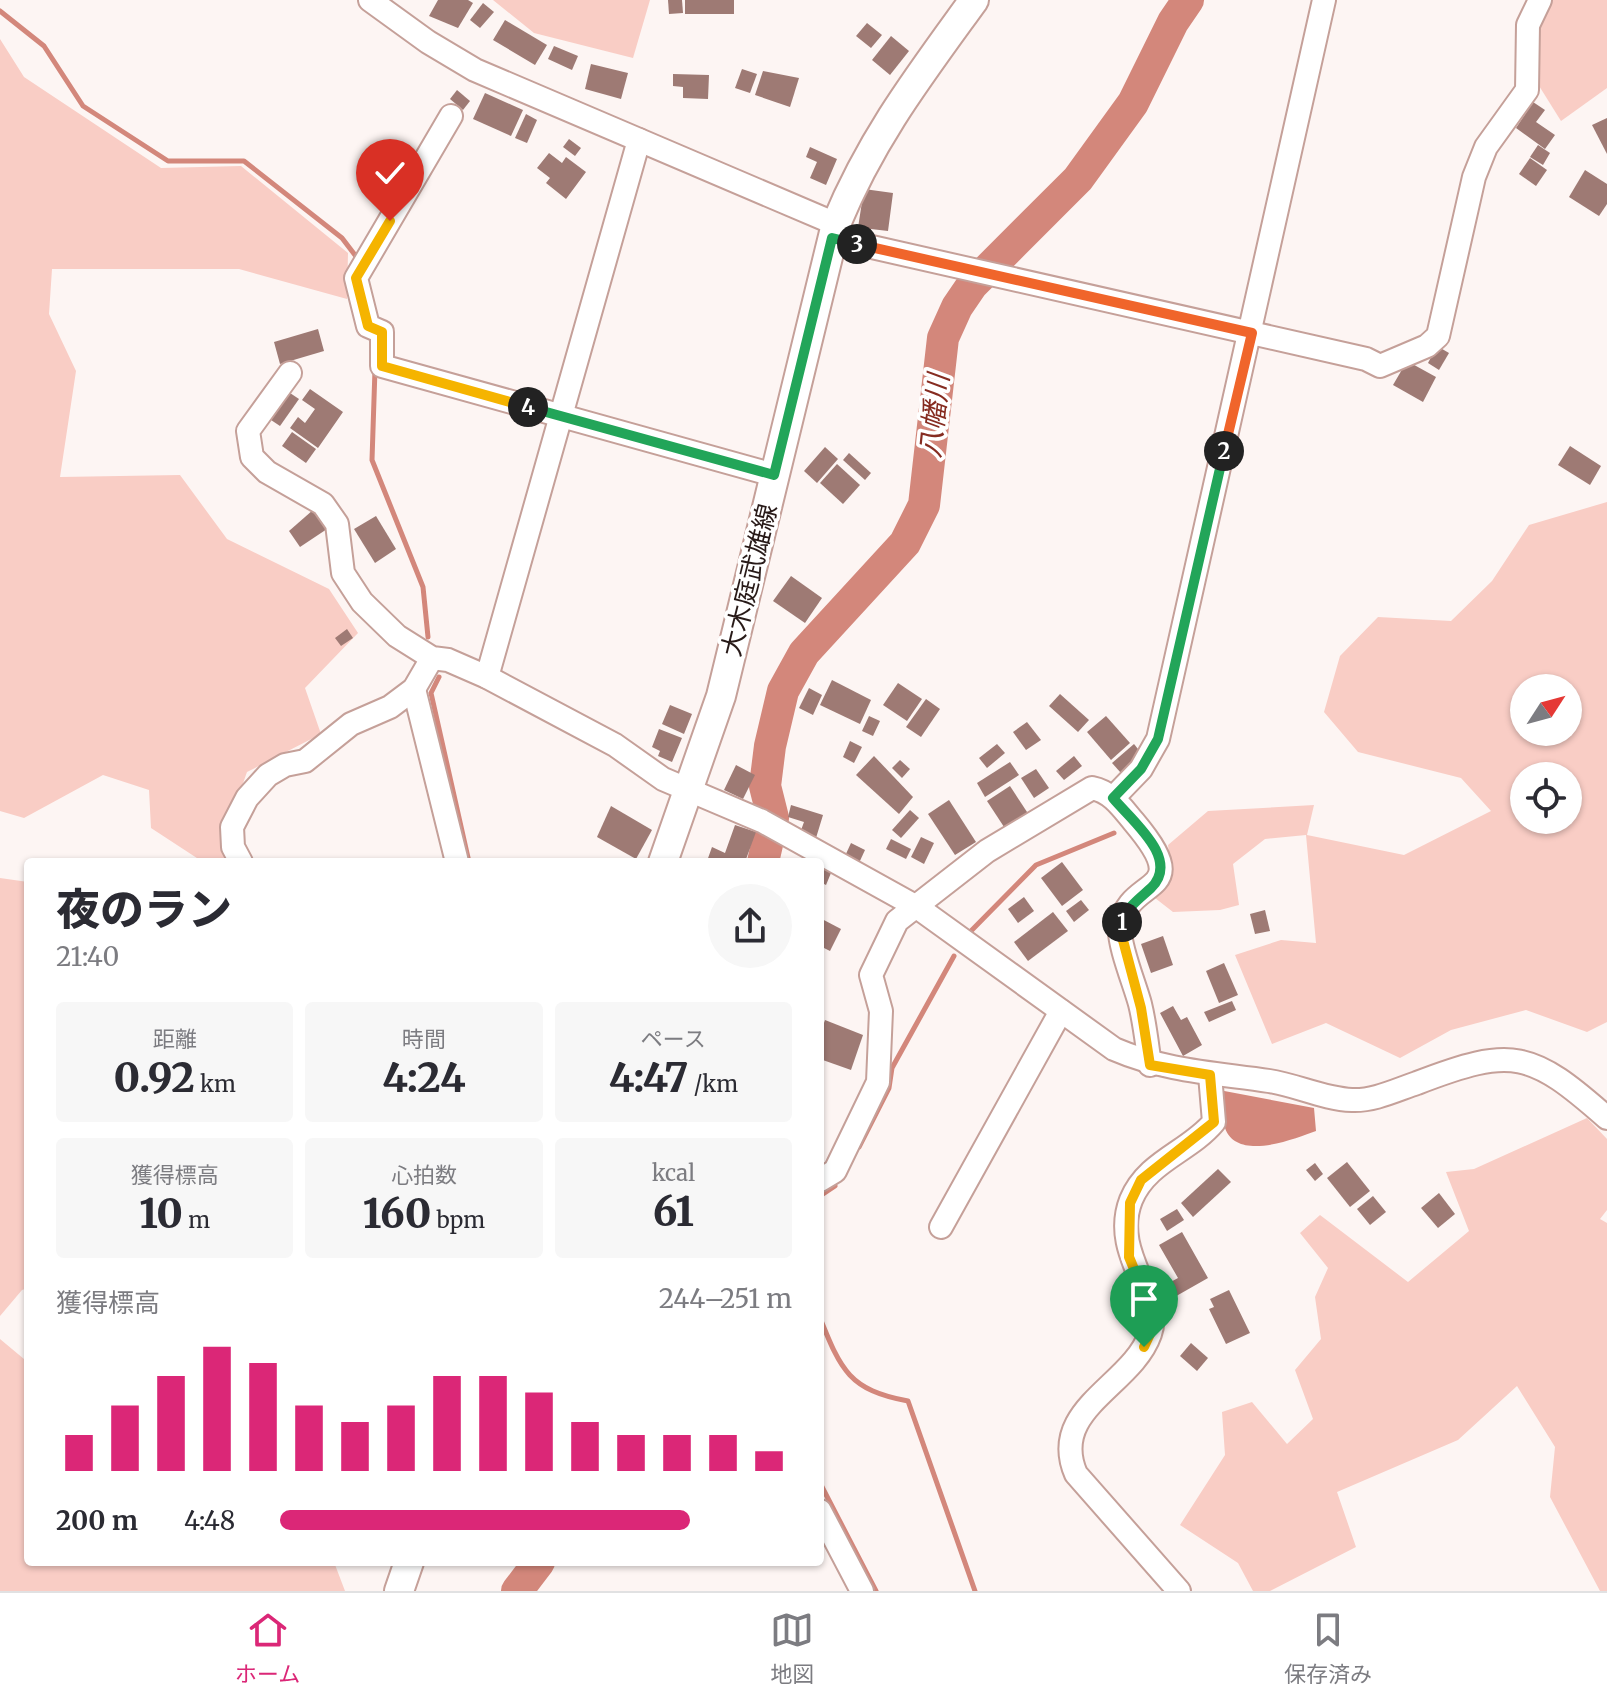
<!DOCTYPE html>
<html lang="ja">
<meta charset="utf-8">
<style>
body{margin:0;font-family:Merriweather,"Noto Sans JP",serif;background:#f7f7f7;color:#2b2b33;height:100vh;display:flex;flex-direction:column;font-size:30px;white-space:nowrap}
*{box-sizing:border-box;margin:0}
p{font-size:26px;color:#7c7c81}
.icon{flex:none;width:44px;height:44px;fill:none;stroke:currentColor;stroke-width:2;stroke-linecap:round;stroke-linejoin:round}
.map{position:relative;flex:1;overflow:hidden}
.sheet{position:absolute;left:24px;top:858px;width:800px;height:708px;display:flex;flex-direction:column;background:#fff;border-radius:8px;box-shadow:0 2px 6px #0004}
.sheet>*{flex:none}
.needle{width:52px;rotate:54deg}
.tools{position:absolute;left:1510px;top:674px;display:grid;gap:16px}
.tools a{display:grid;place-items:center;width:72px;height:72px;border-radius:50%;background:#fff;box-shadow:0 2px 6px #0004;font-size:40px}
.pin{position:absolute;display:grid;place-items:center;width:68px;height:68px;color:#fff;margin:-82px -34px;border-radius:50% 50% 50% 0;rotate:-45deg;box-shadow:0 0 8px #0007}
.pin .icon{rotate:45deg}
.km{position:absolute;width:40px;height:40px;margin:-20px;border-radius:50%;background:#222;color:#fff;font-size:22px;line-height:40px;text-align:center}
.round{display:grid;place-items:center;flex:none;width:84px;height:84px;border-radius:42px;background:#f7f7f7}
.headline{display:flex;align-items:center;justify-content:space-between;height:136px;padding:0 32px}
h1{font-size:44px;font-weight:800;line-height:60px}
.figures{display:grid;grid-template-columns:repeat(3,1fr);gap:12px;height:136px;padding:8px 32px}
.figures div{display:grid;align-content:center;border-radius:8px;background:#f7f7f7;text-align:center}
.figures b{font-size:40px;font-weight:800}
.figures small{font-size:22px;font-weight:400}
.figures p{font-size:22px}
.chart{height:224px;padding:16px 32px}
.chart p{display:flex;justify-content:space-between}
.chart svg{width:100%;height:144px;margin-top:8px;stroke:#db2777;stroke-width:6}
ul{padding:0 32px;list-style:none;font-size:26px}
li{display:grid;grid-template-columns:128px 96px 1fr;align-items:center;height:60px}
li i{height:20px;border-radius:10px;background:#db2777}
.menu{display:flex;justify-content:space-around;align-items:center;height:112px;border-top:2px solid #e1e1e2;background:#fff;font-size:22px;color:#7c7c81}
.menu a{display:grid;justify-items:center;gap:4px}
.menu .on{color:#db2777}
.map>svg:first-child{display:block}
</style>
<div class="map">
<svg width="1607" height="1591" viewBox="0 0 1607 1591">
<rect width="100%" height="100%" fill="#fdf5f3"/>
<g fill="#f9cdc5" fill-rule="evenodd">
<polygon points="493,0 650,0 633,58 534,33"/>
<polygon points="1546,0 1607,0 1607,88 1561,121 1536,81 1531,28"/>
<polygon points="0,39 24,77 161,168 241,166 348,253 347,299 239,269 52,269 49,314 76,371 60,477 180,475 227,539 329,589 358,633 305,688 321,734 247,772 224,837 238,862 203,862 151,828 149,790 103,775 24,818 0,811"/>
<path d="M1607,502V1022L1587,1032L1526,1010L1451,1030L1400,1058L1326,1023L1272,1044L1235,955L1281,940L1316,943L1306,835L1265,839L1233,864L1239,905L1220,910L1173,912L1155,898L1172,877L1168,845L1208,811L1314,805L1307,835L1404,855L1491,811L1461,778L1358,752L1324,712L1340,656L1378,617L1451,621L1492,581L1529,525ZM1524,688H1568V732H1524ZM1524,776H1568V820H1524Z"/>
<polygon points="0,878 28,882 28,1288 22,1290 0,1316"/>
<polygon points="1587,1118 1607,1139 1607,1210 1600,1219 1607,1223 1607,1591 1600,1591 1550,1497 1555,1447 1517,1386 1458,1440 1337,1492 1356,1547 1270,1591 1253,1591 1238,1563 1180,1525 1225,1455 1222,1412 1252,1402 1287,1444 1313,1419 1295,1370 1321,1339 1315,1297 1328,1268 1300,1233 1320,1215 1408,1282 1469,1231 1446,1172 1474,1169"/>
<polygon points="0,1339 24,1359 28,1371 28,1562 334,1562 345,1591 0,1591"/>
</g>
<path fill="#d3877b" d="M1219,1090L1314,1108L1316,1131C1294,1139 1237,1162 1225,1128C1222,1116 1221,1102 1219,1090Z"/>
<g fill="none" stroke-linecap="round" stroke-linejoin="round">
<g stroke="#d3877b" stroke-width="5">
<polyline points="0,11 44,46 83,106 168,161 244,161 342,238 358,259"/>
<polyline points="375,369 372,460 423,587 428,637"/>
<polyline points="439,677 431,693 469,862"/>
<polyline points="969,933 1036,865 1114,833"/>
<polyline points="859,1147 889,1088 892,1068 954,956"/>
<polyline points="820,1196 835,1186"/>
<path d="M820,1318C841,1370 849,1390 908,1401L975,1591"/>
<polyline points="820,1483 876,1591"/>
</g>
<g stroke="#d3877b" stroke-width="32">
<polyline points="763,862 773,818 765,786 770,746 783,691 804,653 905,543 924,505 943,338 957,307 972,285 1078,179 1133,103 1173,22 1188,0"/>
<polyline points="517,1591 539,1562"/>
</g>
</g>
<g fill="#9e7a74">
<polygon points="438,0 468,0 473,3 458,28 429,16"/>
<polygon points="668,0 682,0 683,13 669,14"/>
<rect x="685" y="0" width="49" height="14"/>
<polygon points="483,3 494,12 480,28 470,20"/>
<polygon points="505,20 547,45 535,65 493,40"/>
<polygon points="867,23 882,35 871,48 856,36"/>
<polygon points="891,36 909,51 890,75 872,60"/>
<polygon points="554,46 578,56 572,70 548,59"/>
<polygon points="591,64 628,73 621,99 585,89"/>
<polygon points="742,69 757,74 750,93 735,88"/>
<polygon points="763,71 799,78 790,107 755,95"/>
<polygon points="673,74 709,75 708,99 683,98 683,87 673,86"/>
<polygon points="457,90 470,101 463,110 450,99"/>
<polygon points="485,93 523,110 511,136 473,119"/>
<polygon points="1533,102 1545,110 1536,122 1555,135 1545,149 1516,128"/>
<polygon points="526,114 537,120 527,143 515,138"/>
<polygon points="1607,118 1607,154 1592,125"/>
<polygon points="569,139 581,148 575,156 563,147"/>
<polygon points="1538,145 1550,153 1543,165 1530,157"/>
<polygon points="810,147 837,159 826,185 810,178 817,162 806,157"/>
<polygon points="549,153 562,163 566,157 586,172 566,199 546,183 550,178 537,168"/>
<polygon points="1530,158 1547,170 1536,186 1519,174"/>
<polygon points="1585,170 1607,184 1607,204 1599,216 1569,197"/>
<polygon points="864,189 893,193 888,231 871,229 870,236 857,234"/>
<polygon points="318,329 324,351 280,364 274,342"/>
<polygon points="1437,346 1449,353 1439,370 1428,363"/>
<polygon points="1407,361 1436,377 1423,402 1393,385"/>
<polygon points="310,389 343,412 318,448 290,428 298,417 305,423 315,409 302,400"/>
<polygon points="287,391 299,399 280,426 268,418"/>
<polygon points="292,432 316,449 306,463 282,446"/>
<polygon points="1570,446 1601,466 1590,485 1558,465"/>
<polygon points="825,447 838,459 817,483 804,471"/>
<polygon points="849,453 871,473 865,480 843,460"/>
<polygon points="837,464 860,485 843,504 820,483"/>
<polygon points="313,510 327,529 300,547 289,531"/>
<polygon points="376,516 396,549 375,563 354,529"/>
<polygon points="791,576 822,598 805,623 773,601"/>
<polygon points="347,629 353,638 341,646 335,638"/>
<polygon points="832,680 871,700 860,724 820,705"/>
<polygon points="898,683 922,699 907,721 883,705"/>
<polygon points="809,688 822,695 813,715 799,708"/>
<polygon points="1060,694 1089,720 1078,732 1049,706"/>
<polygon points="926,699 940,709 921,737 906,727"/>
<polygon points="670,705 692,714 684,734 662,724"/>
<polygon points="869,716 880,721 873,736 862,731"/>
<polygon points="1106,716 1130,743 1111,760 1087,732"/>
<polygon points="1027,722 1041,740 1026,750 1013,732"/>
<polygon points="659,729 682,738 672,762 658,756 660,751 652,747"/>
<polygon points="850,741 862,747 854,763 843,757"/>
<polygon points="997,744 1005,753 987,768 979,758"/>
<polygon points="1134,744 1142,754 1121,773 1112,763"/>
<polygon points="874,756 913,797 899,814 856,775"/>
<polygon points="1074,756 1082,766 1064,780 1056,771"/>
<polygon points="900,760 910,769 902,778 892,768"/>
<polygon points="1010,762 1019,775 985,797 977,783"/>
<polygon points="736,765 755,775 743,799 724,790"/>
<polygon points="1036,769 1049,788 1034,798 1021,778"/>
<polygon points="1010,786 1029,815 1006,830 987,801"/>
<polygon points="949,800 976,842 955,855 928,814"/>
<polygon points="791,805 823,815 816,838 800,833 804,822 788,817"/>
<polygon points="611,806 652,830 636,859 597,837"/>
<polygon points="910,810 919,818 901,838 892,830"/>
<polygon points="735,825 756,832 745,862 707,861 712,847 725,853"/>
<polygon points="921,837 934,843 924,864 911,857"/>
<polygon points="891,839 911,849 906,859 886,849"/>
<polygon points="851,843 865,850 859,863 845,856"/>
<polygon points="1062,862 1083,890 1062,906 1041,878"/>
<polygon points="820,868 831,873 826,885 820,882"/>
<polygon points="1024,897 1034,911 1018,923 1008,909"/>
<polygon points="1081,900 1089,910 1074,922 1066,911"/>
<polygon points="1265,910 1270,931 1255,934 1250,914"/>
<polygon points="1053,912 1068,931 1028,961 1014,942"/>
<polygon points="820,918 841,929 830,951 820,946"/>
<polygon points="1163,936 1173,965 1151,973 1141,944"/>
<polygon points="1224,963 1238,995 1219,1003 1206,971"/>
<polygon points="1232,1001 1236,1010 1209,1022 1204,1012"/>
<polygon points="1173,1006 1181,1020 1187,1017 1202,1045 1183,1056 1160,1013"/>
<polygon points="825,1020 863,1035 851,1070 820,1059 820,1034"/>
<polygon points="1347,1162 1370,1191 1350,1207 1327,1178"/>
<polygon points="1315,1163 1323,1174 1315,1181 1306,1170"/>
<polygon points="1218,1169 1231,1182 1193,1217 1181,1203"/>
<polygon points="1439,1193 1455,1214 1438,1228 1421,1208"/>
<polygon points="1373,1196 1386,1212 1370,1225 1357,1209"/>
<polygon points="1177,1209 1184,1220 1167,1231 1160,1219"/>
<polygon points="1182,1232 1208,1278 1164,1303 1156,1290 1178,1278 1159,1245"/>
<polygon points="1229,1290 1250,1333 1226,1344 1209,1309 1214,1307 1210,1299"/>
<polygon points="1191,1343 1208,1358 1197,1371 1180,1356"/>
</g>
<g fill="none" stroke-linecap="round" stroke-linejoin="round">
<g stroke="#c5a099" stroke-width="26">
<g id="minor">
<polyline points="370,0 428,42 475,70 836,224"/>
<polyline points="451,116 356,278 368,326 382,332 382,366 774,475"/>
<polyline points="832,238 1366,359 1380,366 1427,346 1438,336 1474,177 1486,147 1527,90 1528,25 1540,0"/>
<path d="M290,373L248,431L252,457L267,472L323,504L337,524L343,573L362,602L397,636L432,658L448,660L487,677L615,745L663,779L762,821L917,907L1114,1049C1165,1071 1215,1073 1269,1081C1296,1085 1324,1099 1352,1100C1374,1101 1396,1090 1417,1083C1513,1046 1531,1051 1607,1118"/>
<polyline points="487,677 639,140"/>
<polyline points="414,689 457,862"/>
<polyline points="1113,798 1141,769 1158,739 1324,0"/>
<polyline points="241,862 233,847 232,827 247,798 268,775 285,765 305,761 351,724 390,707 414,689 432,658"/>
<path d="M820,1180L835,1171L878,1082L881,1011L871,975L897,921L987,851L1092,788C1112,792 1122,808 1134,822C1198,898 1128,874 1120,927C1118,944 1135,985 1140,1004C1145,1024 1147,1045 1150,1065"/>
<polyline points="941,1227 1061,1011"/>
<polyline points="820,1511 862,1591"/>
<path d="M1179,1591L1076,1474C1048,1409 1132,1386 1150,1334C1164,1295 1110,1254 1131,1200C1147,1161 1189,1152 1214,1122L1210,1075"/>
</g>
</g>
<g stroke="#c5a099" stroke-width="32">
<g id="major">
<path d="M663,862L721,696L836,224C872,137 919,76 974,0"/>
<polyline points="399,1591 409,1562"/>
</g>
</g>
<use href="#minor" stroke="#fff" stroke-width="22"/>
<use href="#major" stroke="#fff" stroke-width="28"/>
</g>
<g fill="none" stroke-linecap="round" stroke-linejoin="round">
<g stroke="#fff" stroke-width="16">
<polyline id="split-1" points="1122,922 1120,929 1141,1008 1150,1065 1210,1075 1214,1122 1141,1180 1130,1203 1129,1257 1152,1312 1151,1332 1144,1347"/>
</g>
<g stroke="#fff" stroke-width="16">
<path id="split-2" d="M1122,922C1128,906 1139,899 1151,888C1181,859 1132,821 1113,798L1141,769L1158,739L1224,451"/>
</g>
<g stroke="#fff" stroke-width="16">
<polyline id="split-3" points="857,244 1252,333 1224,451"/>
</g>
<g stroke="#fff" stroke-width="16">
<polyline id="split-4" points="528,407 774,475 832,238 857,244"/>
</g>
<g stroke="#fff" stroke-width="16">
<polyline id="split-5" points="390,221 356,278 368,326 382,332 382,366 528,407"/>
</g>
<use href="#split-1" stroke="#f5b400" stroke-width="10"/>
<use href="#split-2" stroke="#22a559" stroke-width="10"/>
<use href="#split-3" stroke="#f0652b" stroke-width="10"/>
<use href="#split-4" stroke="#22a559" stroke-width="10"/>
<use href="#split-5" stroke="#f5b400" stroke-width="10"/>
</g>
<g text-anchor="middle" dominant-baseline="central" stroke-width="7" stroke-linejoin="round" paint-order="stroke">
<g font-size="26" fill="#281a18" stroke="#fff">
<text transform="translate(749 580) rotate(-76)">大木庭武雄線</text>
</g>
<g font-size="28" font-style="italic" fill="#862c21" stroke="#fff">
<text transform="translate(934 416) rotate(-84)">八幡川</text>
</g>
</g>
</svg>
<div class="tools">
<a><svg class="needle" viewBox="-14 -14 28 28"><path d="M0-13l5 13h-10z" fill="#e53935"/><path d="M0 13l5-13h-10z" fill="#7c7c81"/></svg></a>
<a><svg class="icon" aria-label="locate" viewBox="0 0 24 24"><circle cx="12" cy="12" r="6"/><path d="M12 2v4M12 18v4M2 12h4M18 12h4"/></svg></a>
</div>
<div class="pin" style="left:1144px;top:1347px;background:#1e9e55"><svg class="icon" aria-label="arrive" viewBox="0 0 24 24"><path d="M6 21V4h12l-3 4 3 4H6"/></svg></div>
<div class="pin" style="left:390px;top:221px;background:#d93025"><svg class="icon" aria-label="check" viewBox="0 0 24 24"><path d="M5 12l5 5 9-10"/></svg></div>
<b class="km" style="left:1122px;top:922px">1</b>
<b class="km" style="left:1224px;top:451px">2</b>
<b class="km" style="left:857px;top:244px">3</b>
<b class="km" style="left:528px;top:407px">4</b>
<section class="sheet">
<div class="headline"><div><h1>夜のラン</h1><p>21:40</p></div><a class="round"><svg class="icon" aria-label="share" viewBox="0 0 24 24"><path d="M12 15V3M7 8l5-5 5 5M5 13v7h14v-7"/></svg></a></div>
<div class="figures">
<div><p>距離</p><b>0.92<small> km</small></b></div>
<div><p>時間</p><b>4:24</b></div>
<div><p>ペース</p><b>4:47<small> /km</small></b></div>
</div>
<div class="figures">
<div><p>獲得標高</p><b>10<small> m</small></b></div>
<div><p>心拍数</p><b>160<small> bpm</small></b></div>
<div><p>kcal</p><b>61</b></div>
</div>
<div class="chart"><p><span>獲得標高</span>244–251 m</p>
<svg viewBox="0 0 160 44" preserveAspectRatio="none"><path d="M5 44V33M15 44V24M25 44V15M35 44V6M45 44V11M55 44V24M65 44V29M75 44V24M85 44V15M95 44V15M105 44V20M115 44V29M125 44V33M135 44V33M145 44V33M155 44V38"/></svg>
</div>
<ul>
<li><b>200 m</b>4:48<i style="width:80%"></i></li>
</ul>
</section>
</div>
<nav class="menu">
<a class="on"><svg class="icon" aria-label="home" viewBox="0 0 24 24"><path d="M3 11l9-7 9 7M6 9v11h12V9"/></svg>ホーム</a>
<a><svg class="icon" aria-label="map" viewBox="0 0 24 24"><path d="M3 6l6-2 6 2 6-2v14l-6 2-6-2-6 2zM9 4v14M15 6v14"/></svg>地図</a>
<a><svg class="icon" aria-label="saved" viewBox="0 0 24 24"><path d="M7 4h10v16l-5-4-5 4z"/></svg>保存済み</a>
</nav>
